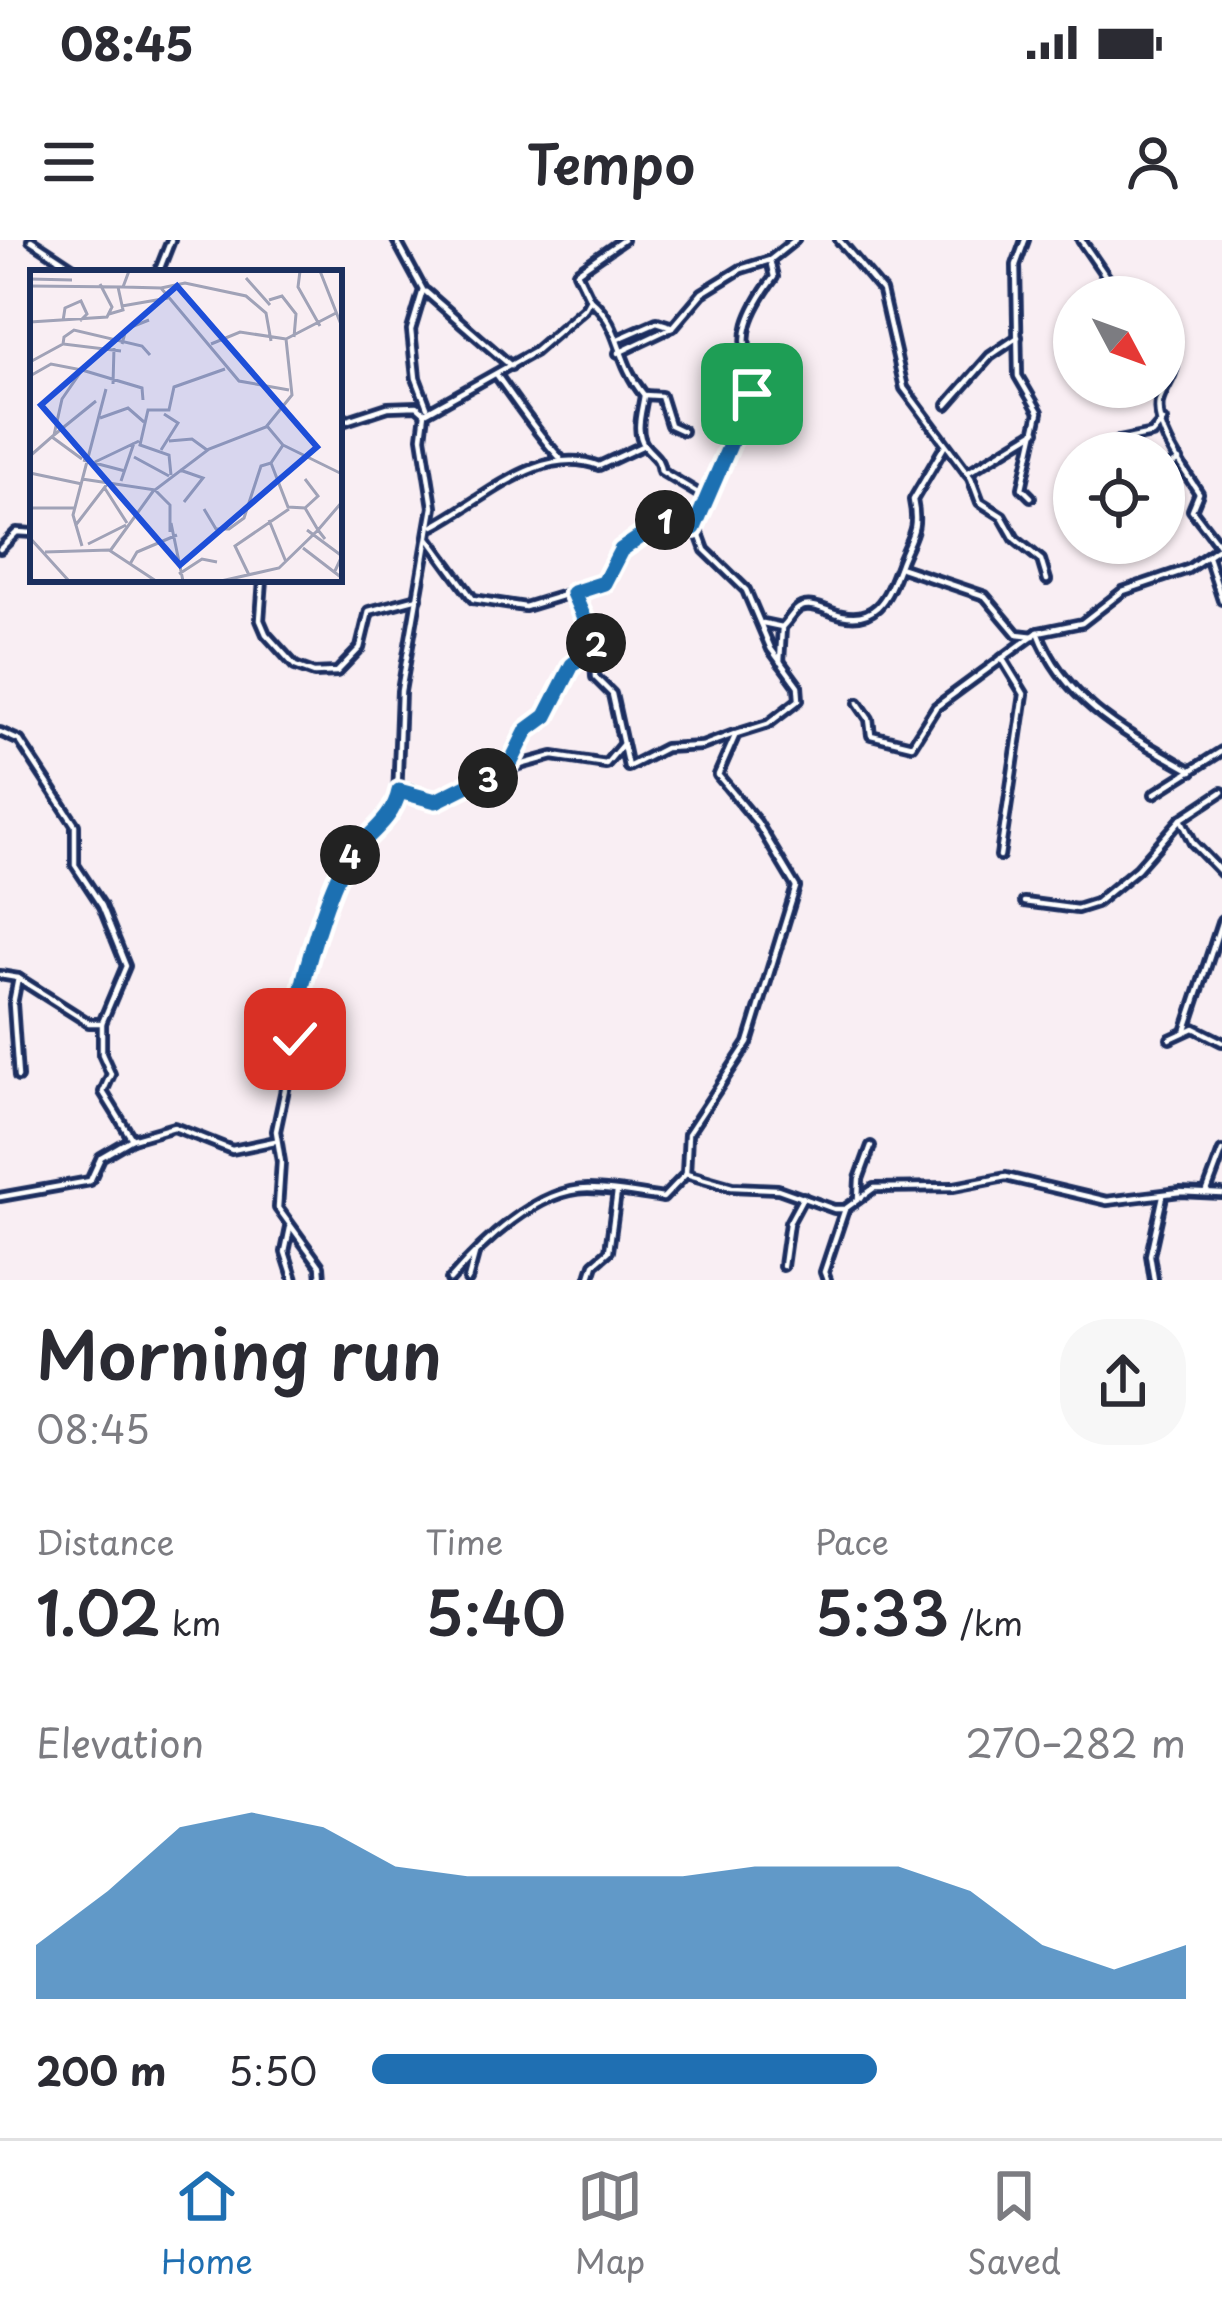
<!DOCTYPE html>
<meta charset="utf-8">
<style>
body{margin:0;font-family:"Playpen Sans",sans-serif;background:#f7f7f7;color:#2b2b33;height:100vh;display:flex;flex-direction:column;font-size:45px;white-space:nowrap}
*{box-sizing:border-box;margin:0}
p{font-size:39px;color:#7c7c81}
.icon{flex:none;width:66px;height:66px;fill:none;stroke:currentColor;stroke-width:2;stroke-linecap:round;stroke-linejoin:round}
.map{position:relative;height:1040px;overflow:hidden}
.side{display:flex;flex-direction:column;background:#fff;flex:1}
.side>*{flex:none}
.needle{width:78px;rotate:131deg}
.controls{position:absolute;left:1053px;top:36px;display:grid;gap:24px}
.controls a{display:grid;place-items:center;width:132px;height:132px;border-radius:50%;background:#fff;box-shadow:0 3px 9px #0004;font-size:60px}
.pin{position:absolute;display:grid;place-items:center;width:102px;height:102px;color:#fff;margin:-51px;border-radius:24px;box-shadow:0 6px 18px #0006}
.km{position:absolute;width:60px;height:60px;margin:-30px;border-radius:50%;background:#222;color:#fff;font-size:33px;line-height:60px;text-align:center}
.round{display:grid;place-items:center;flex:none;width:126px;height:126px;border-radius:48px;background:#f7f7f7}
.summary{display:flex;align-items:center;justify-content:space-between;height:204px;padding:0 36px}
h1{font-size:66px;font-weight:600;line-height:90px}
.figures{display:grid;grid-template-columns:repeat(3,1fr);gap:18px;height:204px;padding:12px 36px}
.figures div{display:grid;align-content:center}
.figures b{font-size:60px;font-weight:600}
.figures small{font-size:33px;font-weight:400}
.figures p{font-size:33px}
.chart{height:336px;padding:24px 36px}
.chart p{display:flex;justify-content:space-between}
.chart svg{width:100%;height:216px;margin-top:12px;fill:#1f6fb2;opacity:.7}
ul{padding:0 36px;list-style:none;font-size:39px}
li{display:grid;grid-template-columns:192px 144px 1fr;align-items:center;height:90px}
li i{height:30px;border-radius:15px;background:#1f6fb2}
.status{display:flex;justify-content:space-between;align-items:center;height:84px;padding:0 60px;background:#fff;direction:ltr}
.status svg{height:33px;fill:currentColor}
header{display:flex;justify-content:space-between;align-items:center;height:156px;padding:0 36px;background:#fff;font-size:54px;font-weight:600}
.tab-bar{display:flex;justify-content:space-around;align-items:center;height:168px;border-top:3px solid #e1e1e2;background:#fff;font-size:33px;color:#7c7c81}
.tab-bar a{display:grid;justify-items:center;gap:6px}
.tab-bar .on{color:#1f6fb2}
.map>svg:first-child{display:block}
</style>
<div class="status"><b>08:45</b><svg viewBox="0 0 49 12"><path d="M0 12V9h3v3zM5 12V6h3v6zM10 12V3h3v9zM15 12V0h3v12zM26 1h20v11H26zM47 4h2v5h-2z"/></svg></div>
<header><svg class="icon" aria-label="menu" viewBox="0 0 24 24"><path d="M4 6h16M4 12h16M4 18h16"/></svg>Tempo<svg class="icon" aria-label="person" viewBox="0 0 24 24"><circle cx="12" cy="8" r="4"/><path d="M4 21q1-7 8-7t8 7"/></svg></header>
<div class="map">
<svg width="1222" height="1040" viewBox="0 0 1222 1040">
<rect width="100%" height="100%" fill="#f9eef3"/>
<filter id="ink" filterUnits="userSpaceOnUse"><feTurbulence type="fractalNoise" baseFrequency=".00833" numOctaves="2"/><feDisplacementMap in="SourceGraphic" scale="24" xChannelSelector="R" yChannelSelector="G"/><feConvolveMatrix kernelMatrix="1 2 1 2 8 2 1 2 1" color-interpolation-filters="sRGB"/></filter>
<g filter="url(#ink)">
<g fill="none" stroke-linecap="round" stroke-linejoin="round">
<g stroke="#1b2f5e" stroke-width="14">
<g id="minor">
<polyline points="31,0 81,33"/>
<polyline points="396,0 423,50 411,90 416,138 427,167"/>
<polyline points="839,0 882,51 904,148 971,238 980,262 1002,276 1015,299 1041,320 1047,340"/>
<polyline points="1025,0 1016,25 1018,136 1039,172 1022,248 1031,257"/>
<polyline points="1081,0 1120,57"/>
<polyline points="158,33 171,0"/>
<polyline points="426,52 511,126"/>
<path d="M590,59C623,87 614,118 644,155C642,171 634,192 645,206C654,217 659,217 661,231L706,258"/>
<polyline points="618,99 657,82 673,87"/>
<path d="M1164,104L1174,126C1172,139 1162,150 1159,162C1154,190 1185,231 1199,253L1192,270L1222,309"/>
<polyline points="1065,105 1074,116"/>
<polyline points="618,113 673,87 702,53 741,29 770,20 795,0"/>
<path d="M496,134C518,164 535,191 560,218"/>
<polyline points="644,155 661,156 670,185 683,191"/>
<polyline points="947,165 990,116 1018,97"/>
<polyline points="339,183 388,167 417,166 425,173"/>
<polyline points="1115,213 1118,201 1152,194 1163,181"/>
<polyline points="1164,230 1179,220"/>
<polyline points="967,233 1036,191"/>
<path d="M434,286C484,260 541,203 599,226L644,205"/>
<path d="M694,288C707,262 760,152 759,132C730,103 753,65 774,37L770,20"/>
<polyline points="429,299 473,359 525,367 604,343 621,311 672,277 698,291 705,310 746,350 771,409 798,446 799,460 768,484 736,494 718,535 757,582 796,647 748,803 688,894 686,934"/>
<polyline points="0,309 17,292 33,293"/>
<polyline points="1208,317 1222,360"/>
<polyline points="902,328 985,356 1017,394 1034,396"/>
<polyline points="263,339 260,380 266,394 295,426 314,433 337,432 360,408 369,371 418,358"/>
<polyline points="573,353 593,390 595,437 612,454 628,527 665,508 702,506 734,494"/>
<path d="M763,383L782,387C789,381 793,370 801,367C810,363 821,368 829,371C877,390 888,356 901,321C912,294 919,289 913,260L944,207"/>
<path d="M1038,392C1065,464 1131,496 1192,531"/>
<polyline points="780,422 782,387"/>
<polyline points="858,463 869,479 871,495 912,505 936,467 1038,392 1082,383 1123,351 1188,329 1217,309"/>
<polyline points="0,492 20,501 75,585 75,625 102,666 126,726 102,783"/>
<polyline points="505,529 553,516 606,524 622,505"/>
<polyline points="399,551 411,550 432,562 505,529 527,490 546,476 572,425 596,405"/>
<polyline points="1154,554 1222,511"/>
<polyline points="1181,579 1193,603 1222,633"/>
<polyline points="1000,616 1024,454 1002,418"/>
<polyline points="1024,662 1077,669 1096,663 1137,629 1181,579 1222,552"/>
<polyline points="0,735 18,738 89,783 102,783 102,814 111,834 103,852 132,899 174,887 232,910 275,901"/>
<polyline points="1186,789 1222,680"/>
<polyline points="1170,799 1194,788 1222,802"/>
<polyline points="18,837 13,764 18,738"/>
<polyline points="1207,951 1222,911"/>
<polyline points="0,957 90,941 101,917 132,899"/>
<polyline points="858,959 859,939 871,906"/>
<polyline points="290,988 285,1012 294,1040"/>
<polyline points="783,1026 789,983 803,957"/>
<polyline points="321,1040 320,1026 278,968 281,922 276,891 294,807 297,764 333,648 349,616 397,560 401,451 433,267 422,197 425,173 534,112 585,68 590,59 577,32 623,0"/>
<path d="M450,1040C481,1004 537,949 588,949C612,949 638,954 663,958L686,934L732,947L778,949L834,969H845L874,948L954,947L1006,937L1107,961L1180,952L1222,954"/>
<polyline points="468,1040 475,1014"/>
<polyline points="589,1040 594,1024 609,1011 617,952"/>
<polyline points="827,1040 824,1032 845,969"/>
<polyline points="1154,1040 1150,1015 1163,956"/>
</g>
</g>
<use href="#minor" stroke="#fff" stroke-width="4.5"/>
</g>
</g>
<g fill="none" stroke-linecap="round" stroke-linejoin="round" filter="url(#ink)">
<g stroke="#fff" stroke-width="24">
<path id="route" d="M295,799C292,767 328,644 348,618C365,596 393,581 399,551L436,561L510,524L527,490L546,476L572,425L596,405L573,353L604,343L621,310L668,278L694,288L752,154"/>
</g>
<use href="#route" stroke="#1f6fb2" stroke-width="15"/>
</g>
<g transform="translate(30 30)">
<rect width="312" height="312" fill="#f9eef3"/>
<path fill="none" stroke="#a0a2b7" stroke-width="3" d="M270,1L268,17L290,56M290,1L312,57M216,8L240,35M0,9L42,10M0,16L93,17L99,1M93,17L131,18L209,111L259,120M131,18L155,13L216,26L236,43L241,71M239,30L252,26L266,44L264,67M92,36L138,28M79,44L93,40L88,17M33,51L35,38L51,31L57,44L50,51M0,52L77,47L82,37L70,14M92,74L96,59L119,50M181,74L210,62L256,69M91,81L33,74L34,67L44,60L112,76L120,85M0,92L33,74M52,100L112,118L113,130M0,106L21,94L52,100L32,129L24,165L0,186M83,114L84,78M70,148L98,138L114,152M24,165L66,131M22,167L52,189M139,171L162,169L177,180M253,175L312,204M131,180L148,153L134,144M104,187L139,206M53,190L95,201M65,192L109,171M150,200L173,208L154,232M0,203L52,214M141,205L139,185L110,175L118,140H139L144,117L195,99M52,209L125,220L179,179L236,157L262,125L256,69L306,43M275,209L288,226L275,238M91,211L104,173M74,217L97,253M125,220L140,235V262M0,238H45M174,239L186,259H199L214,248L231,196L241,193M239,250L256,292M141,253L153,311M45,256L78,213M277,260L312,286L304,303M0,268L39,311M295,269L288,260L312,232M58,274L96,255M52,276L43,245L76,119M273,278L312,308M80,281L124,220M15,282L79,280L126,311M100,294L107,282L147,265M149,304L172,289L187,292M219,305L205,276L259,239M191,311L249,298L288,260L275,238L258,237L241,193L253,175L237,156"/>
<path fill="#1d4ed8" fill-opacity="0.15" stroke="#1d4ed8" stroke-width="6" d="M147,16L287,177L150,295L11,135Z"/>
<rect width="312" height="312" fill="none" stroke="#1b2f5e" stroke-width="6"/>
</g>
</svg>
<div class="controls">
<a><svg class="needle" viewBox="-14 -14 28 28"><path d="M0-13l5 13h-10z" fill="#e53935"/><path d="M0 13l5-13h-10z" fill="#7c7c81"/></svg></a>
<a><svg class="icon" aria-label="locate" viewBox="0 0 24 24"><circle cx="12" cy="12" r="6"/><path d="M12 2v4M12 18v4M2 12h4M18 12h4"/></svg></a>
</div>
<div class="pin" style="left:752px;top:154px;background:#1e9e55"><svg class="icon" aria-label="arrive" viewBox="0 0 24 24"><path d="M6 21V4h12l-3 4 3 4H6"/></svg></div>
<div class="pin" style="left:295px;top:799px;background:#d93025"><svg class="icon" aria-label="check" viewBox="0 0 24 24"><path d="M5 12l5 5 9-10"/></svg></div>
<b class="km" style="left:665px;top:280px">1</b>
<b class="km" style="left:596px;top:403px">2</b>
<b class="km" style="left:488px;top:538px">3</b>
<b class="km" style="left:350px;top:615px">4</b>
</div>
<section class="side">
<div class="summary"><div><h1>Morning run</h1><p>08:45</p></div><a class="round"><svg class="icon" aria-label="share" viewBox="0 0 24 24"><path d="M12 15V3M7 8l5-5 5 5M5 13v7h14v-7"/></svg></a></div>
<div class="figures">
<div><p>Distance</p><b>1.02<small> km</small></b></div>
<div><p>Time</p><b>5:40</b></div>
<div><p>Pace</p><b>5:33<small> /km</small></b></div>
</div>
<div class="chart"><p><span>Elevation</span>270–282 m</p>
<svg viewBox="0 0 160 44" preserveAspectRatio="none"><path d="M0 44V33L10 22L20 9L30 6L40 9L50 17L60 19L70 19L80 19L90 19L100 17L110 17L120 17L130 22L140 33L150 38L160 33V44z"/></svg>
</div>
<ul>
<li><b>200 m</b>5:50<i style="width:62%"></i></li>
</ul>
</section>
<nav class="tab-bar">
<a class="on"><svg class="icon" aria-label="home" viewBox="0 0 24 24"><path d="M3 11l9-7 9 7M6 9v11h12V9"/></svg>Home</a>
<a><svg class="icon" aria-label="map" viewBox="0 0 24 24"><path d="M3 6l6-2 6 2 6-2v14l-6 2-6-2-6 2zM9 4v14M15 6v14"/></svg>Map</a>
<a><svg class="icon" aria-label="saved" viewBox="0 0 24 24"><path d="M7 4h10v16l-5-4-5 4z"/></svg>Saved</a>
</nav>
